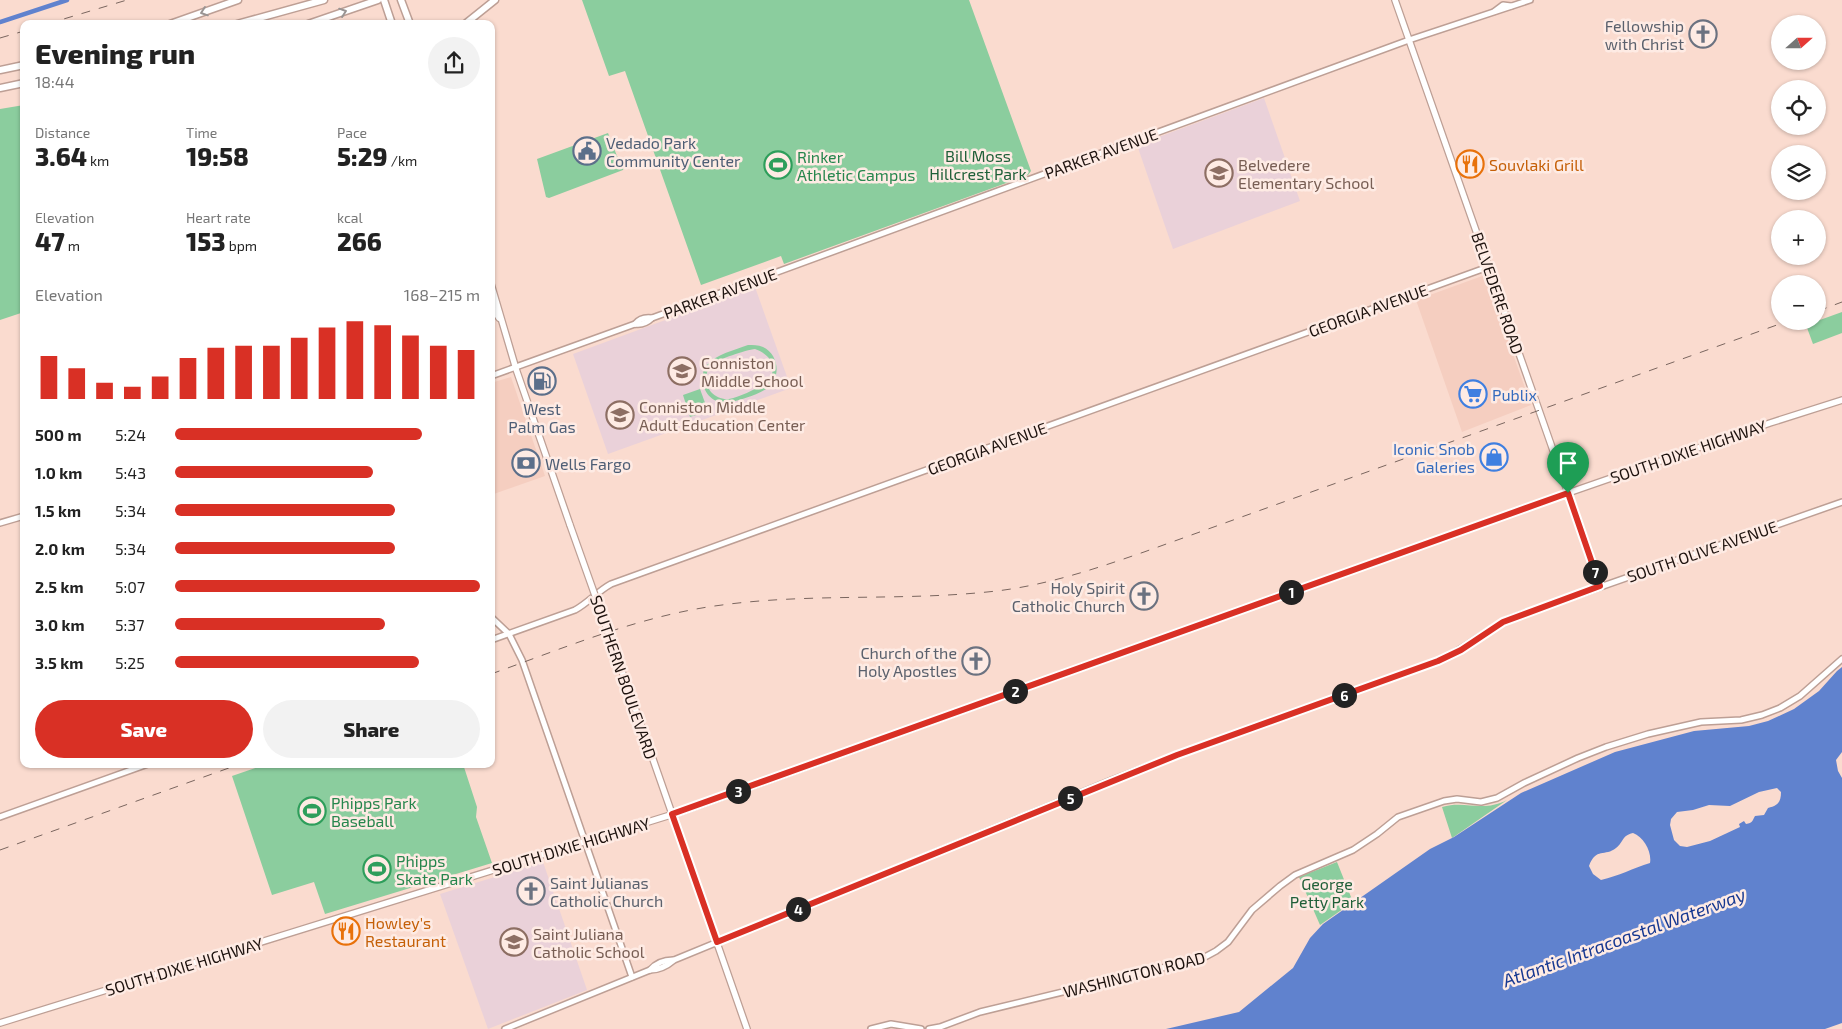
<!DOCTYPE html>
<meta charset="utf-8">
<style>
body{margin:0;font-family:"Exo 2",sans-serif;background:#f2f2f2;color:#222;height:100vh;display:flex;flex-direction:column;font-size:19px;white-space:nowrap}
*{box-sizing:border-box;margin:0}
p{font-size:16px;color:#767676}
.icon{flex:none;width:28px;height:28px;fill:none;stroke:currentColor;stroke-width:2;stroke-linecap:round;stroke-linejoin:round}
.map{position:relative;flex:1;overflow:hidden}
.side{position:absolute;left:20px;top:20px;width:475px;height:748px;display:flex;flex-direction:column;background:#fff;border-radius:10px;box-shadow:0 1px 4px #0004}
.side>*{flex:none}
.needle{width:32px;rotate:69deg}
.controls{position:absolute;left:1771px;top:15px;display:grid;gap:10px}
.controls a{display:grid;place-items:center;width:55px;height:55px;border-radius:50%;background:#fff;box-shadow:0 1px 4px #0004;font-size:25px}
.pin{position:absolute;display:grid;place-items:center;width:42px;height:42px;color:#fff;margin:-51px -21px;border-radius:50% 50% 50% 0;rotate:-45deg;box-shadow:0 0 5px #0007}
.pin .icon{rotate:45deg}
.km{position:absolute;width:25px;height:25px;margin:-12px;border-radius:50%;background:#222;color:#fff;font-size:14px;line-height:25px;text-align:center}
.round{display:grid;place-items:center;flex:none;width:52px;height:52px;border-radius:26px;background:#f2f2f2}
.overview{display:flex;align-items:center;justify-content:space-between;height:85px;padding:0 15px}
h1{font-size:28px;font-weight:800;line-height:38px}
.stats{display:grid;grid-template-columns:repeat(3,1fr);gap:8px;height:85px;padding:5px 15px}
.stats div{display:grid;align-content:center}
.stats b{font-size:25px;font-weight:800}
.stats small{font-size:14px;font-weight:400}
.stats p{font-size:14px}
.chart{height:140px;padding:10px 15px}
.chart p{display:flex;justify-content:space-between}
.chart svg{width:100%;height:90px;margin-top:5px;stroke:#d93025;stroke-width:6}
.button{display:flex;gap:10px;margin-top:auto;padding:10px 15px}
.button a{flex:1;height:58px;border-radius:30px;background:#d93025;color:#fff;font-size:20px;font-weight:800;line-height:58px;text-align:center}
.button a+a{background:#f2f2f2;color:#222}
ul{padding:0 15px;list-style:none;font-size:16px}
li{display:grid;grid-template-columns:80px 60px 1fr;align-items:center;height:38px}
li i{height:12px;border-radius:6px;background:#d93025}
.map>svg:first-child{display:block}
</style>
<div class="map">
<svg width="1842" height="1029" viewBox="0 0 1842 1029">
<rect width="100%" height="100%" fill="#fadbcf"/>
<g fill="#f5cec0">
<polygon points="1485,275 1531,405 1462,432 1416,300"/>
<polygon points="511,377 545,476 491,495 491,383"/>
</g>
<g fill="#ead1d9">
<polygon points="1264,98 1300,201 1173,249 1137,145"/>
<polygon points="755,287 791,388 608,454 573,354"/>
<polygon points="543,862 587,990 488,1029 440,894"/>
</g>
<g fill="#8bcd9e" fill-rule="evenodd">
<polygon points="582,0 969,0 1031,171 1028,175 784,264 781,256 701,285 625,71 609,76"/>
<polygon points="24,105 24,312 0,320 0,109"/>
<polygon points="608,133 617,156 624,167 623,170 549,198 546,197 537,159"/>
<polygon points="1842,312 1842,333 1813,344 1806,325"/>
<path d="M748,345C753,345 758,345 763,347C778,354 781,375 770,386C763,393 741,400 731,402C710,408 694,382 707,365C716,354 735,350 748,345ZM755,349C773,355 779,371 765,385C754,389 741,397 729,399C710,401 698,378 712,365C718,359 746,350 755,349Z"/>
<polygon points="700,389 708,411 690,417 683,395"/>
<polygon points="267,764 463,764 477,807 476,817 492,863 325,914 314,882 272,895 232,776"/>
<path d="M1507,800L1455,836L1452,838L1442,807C1466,800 1482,813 1507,800Z"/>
<polygon points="1337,862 1353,902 1320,925 1299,877"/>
</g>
<path fill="#6082ce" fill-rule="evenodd" d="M1842,667V752L1836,760L1838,771L1842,778V1023L1825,1029H1166L1239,1012L1293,968L1310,938L1323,924L1430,849L1454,837L1521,793L1615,752L1694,731L1749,726L1768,721L1794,709L1819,691L1837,671ZM1777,788L1781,792C1781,803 1777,806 1768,808L1764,815L1755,816C1752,821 1753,823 1746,824L1744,821L1739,824L1740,827L1710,841L1687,847L1680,846L1674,840L1670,825L1671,819L1677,812L1693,810L1709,805L1730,806L1759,792ZM1633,833C1644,837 1652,852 1650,863C1633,868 1619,876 1601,880L1593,874L1589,866C1596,847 1605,857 1616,848C1624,842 1621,836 1633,833Z"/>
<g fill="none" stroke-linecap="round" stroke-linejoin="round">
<polyline stroke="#6082ce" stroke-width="4.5" points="0,22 67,0"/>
<g stroke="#bd9f95" stroke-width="8">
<g id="secondary">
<polyline points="1495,11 1503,5 1511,6"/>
<path d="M635,324C639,319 645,317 652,318"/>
<path d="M491,376L635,324C642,325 647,323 652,318L1409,40L1530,0"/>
<polyline points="1568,493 1600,586"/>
<polyline points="0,523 24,516"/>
<polyline points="491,617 509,634 522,660 632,977"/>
<path d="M491,640L575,610C588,603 598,591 611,584L1488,267"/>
<polyline points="0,817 148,764"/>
<path d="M650,970C656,963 664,960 673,960"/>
<path d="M505,1029L650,970C659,970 667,966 674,960L1112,780L1177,755L1438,661C1464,650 1484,631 1509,619L1842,502"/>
<polyline points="871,1029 891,1024 921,1029"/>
<polyline points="929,1029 940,1027 980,1012 1203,958 1216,951 1228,942 1252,910 1280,886 1295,875 1353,850 1377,834 1398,817 1444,801 1457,799 1481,802 1497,798 1524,783 1578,758 1606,747 1648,734 1701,722 1741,720 1762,715 1780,708 1800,696 1842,659"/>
</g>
</g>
<g stroke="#bd9f95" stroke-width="8">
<g id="primary">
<polyline points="1395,0 1568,493"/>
<polyline points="491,284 516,369 570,525"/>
<polyline points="491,305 499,318"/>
<polyline points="640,722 747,1029"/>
<polyline points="0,1023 677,813 1568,493 1770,423 1842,400"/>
</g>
</g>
<g stroke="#bd9f95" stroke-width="9">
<g id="highway">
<polyline points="384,0 392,24"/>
<polyline points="401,0 410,24"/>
<polyline points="170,24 238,0"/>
<polyline points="237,24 324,0"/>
<polyline points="308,24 378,0"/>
<polyline points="465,24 495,0"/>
<polyline points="0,70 24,65"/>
<polyline points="0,88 24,83"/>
</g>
</g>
<use href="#secondary" stroke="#fff" stroke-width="5"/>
<use href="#primary" stroke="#fff" stroke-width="5.5"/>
<use href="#highway" stroke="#fff" stroke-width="6"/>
<g stroke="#7a665f" stroke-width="1" stroke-dasharray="9 9" stroke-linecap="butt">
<polyline points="47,24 127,0"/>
<polyline points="0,38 24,31"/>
<polyline points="1818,311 1842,302"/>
<path d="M491,674C567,647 642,615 722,605C810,593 899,601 987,592C1041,587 1092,570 1144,552L1788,321"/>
<polyline points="0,850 240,764"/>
</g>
<g stroke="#bd9f95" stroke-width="8" stroke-linecap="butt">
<polyline id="primary-bridge" points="570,525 640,722"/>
</g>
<use href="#primary-bridge" stroke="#fff" stroke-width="5.5"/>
</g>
<defs><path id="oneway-chevron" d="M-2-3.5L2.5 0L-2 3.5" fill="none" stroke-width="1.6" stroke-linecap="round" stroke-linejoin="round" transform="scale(1.25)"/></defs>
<g stroke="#999493">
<use href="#oneway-chevron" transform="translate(204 12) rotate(161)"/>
<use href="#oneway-chevron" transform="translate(343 12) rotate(-19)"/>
</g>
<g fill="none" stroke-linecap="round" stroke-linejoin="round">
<g stroke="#fff" stroke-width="10">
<polygon id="route" points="1568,493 1600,586 1503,622 1461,650 1438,661 1177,755 717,942 672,814"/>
</g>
<use href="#route" stroke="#d93025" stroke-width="6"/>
</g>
<defs>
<g id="church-ring" transform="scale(1.4375)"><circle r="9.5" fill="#feebe4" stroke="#6b7280" stroke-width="1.5"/><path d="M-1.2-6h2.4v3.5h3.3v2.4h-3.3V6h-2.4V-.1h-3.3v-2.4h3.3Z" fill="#6b7280"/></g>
<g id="civic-ring" transform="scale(1.4375)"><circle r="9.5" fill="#feebe4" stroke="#5c6f8a" stroke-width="1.5"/><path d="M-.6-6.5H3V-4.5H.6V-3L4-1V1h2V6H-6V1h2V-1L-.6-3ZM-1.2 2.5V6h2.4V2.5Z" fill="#5c6f8a"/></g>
<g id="restaurant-ring" transform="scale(1.4375)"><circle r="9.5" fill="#feebe4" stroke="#e8710a" stroke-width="1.5"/><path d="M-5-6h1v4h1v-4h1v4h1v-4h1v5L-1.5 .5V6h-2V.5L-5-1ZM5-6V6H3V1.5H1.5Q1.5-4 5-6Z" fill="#e8710a"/></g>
<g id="stadium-ring" transform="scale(1.4375)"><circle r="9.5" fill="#feebe4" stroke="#2e9e5b" stroke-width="1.5"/><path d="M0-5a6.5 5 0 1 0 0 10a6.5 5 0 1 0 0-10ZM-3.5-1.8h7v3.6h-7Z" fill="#2e9e5b"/></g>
<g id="school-ring" transform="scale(1.4375)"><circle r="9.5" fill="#feebe4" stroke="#8d6e63" stroke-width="1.5"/><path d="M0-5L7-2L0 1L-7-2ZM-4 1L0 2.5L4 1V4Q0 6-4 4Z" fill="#8d6e63"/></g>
<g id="fuel-ring" transform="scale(1.4375)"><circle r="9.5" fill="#feebe4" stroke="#5c6f8a" stroke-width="1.5"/><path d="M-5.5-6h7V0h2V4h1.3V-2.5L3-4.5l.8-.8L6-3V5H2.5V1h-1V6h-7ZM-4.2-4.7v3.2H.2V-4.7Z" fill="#5c6f8a"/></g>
<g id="supermarket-ring" transform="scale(1.4375)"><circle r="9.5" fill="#feebe4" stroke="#3f7fe0" stroke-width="1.5"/><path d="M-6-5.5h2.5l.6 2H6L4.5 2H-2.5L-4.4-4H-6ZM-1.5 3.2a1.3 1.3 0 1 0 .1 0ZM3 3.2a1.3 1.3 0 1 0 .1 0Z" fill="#3f7fe0"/></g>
<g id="shop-ring" transform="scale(1.4375)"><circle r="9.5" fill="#feebe4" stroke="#3f7fe0" stroke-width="1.5"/><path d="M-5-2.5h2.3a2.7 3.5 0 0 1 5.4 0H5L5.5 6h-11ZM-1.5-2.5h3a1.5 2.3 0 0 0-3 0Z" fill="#3f7fe0"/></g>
<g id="bank-ring" transform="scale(1.4375)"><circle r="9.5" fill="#feebe4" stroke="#5c6f8a" stroke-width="1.5"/><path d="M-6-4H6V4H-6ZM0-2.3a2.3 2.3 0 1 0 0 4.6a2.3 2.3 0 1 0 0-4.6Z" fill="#5c6f8a"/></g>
</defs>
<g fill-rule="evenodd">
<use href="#church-ring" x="1703" y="34"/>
<use href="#civic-ring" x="587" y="151"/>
<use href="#restaurant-ring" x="1470" y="164"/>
<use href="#stadium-ring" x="778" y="165"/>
<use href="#school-ring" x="1219" y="173"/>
<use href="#school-ring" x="682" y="371"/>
<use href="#fuel-ring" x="542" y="381"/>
<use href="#supermarket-ring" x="1473" y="394"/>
<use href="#school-ring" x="620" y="415"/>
<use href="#shop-ring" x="1494" y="457"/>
<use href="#bank-ring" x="526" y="463"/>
<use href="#church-ring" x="1144" y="596"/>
<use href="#church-ring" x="976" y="661"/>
<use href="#stadium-ring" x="312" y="811"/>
<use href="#stadium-ring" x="377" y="869"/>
<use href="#church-ring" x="531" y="891"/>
<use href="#restaurant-ring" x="346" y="931"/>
<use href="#school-ring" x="514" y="942"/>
</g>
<g text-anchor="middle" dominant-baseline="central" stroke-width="5" stroke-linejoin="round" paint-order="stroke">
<g font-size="16" fill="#5b616d" stroke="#feebe4" text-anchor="end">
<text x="1684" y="25">Fellowship<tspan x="1684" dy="18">with Christ</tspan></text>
<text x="1125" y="587">Holy Spirit<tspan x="1125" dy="18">Catholic Church</tspan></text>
<text x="957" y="652">Church of the<tspan x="957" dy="18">Holy Apostles</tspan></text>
<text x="550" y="882" text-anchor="start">Saint Julianas<tspan x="550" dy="18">Catholic Church</tspan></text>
</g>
<g font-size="16" fill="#4e5e75" stroke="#feebe4" text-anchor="start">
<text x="606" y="142">Vedado Park<tspan x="606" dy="18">Community Center</tspan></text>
<text x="542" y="408" text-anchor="middle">West<tspan x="542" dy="18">Palm Gas</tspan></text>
<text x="545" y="463">Wells Fargo</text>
</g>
<g font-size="16" fill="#1d120e" stroke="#feebe4">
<text transform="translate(1101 153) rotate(-20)">PARKER AVENUE</text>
<text transform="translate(720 293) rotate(-20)">PARKER AVENUE</text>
<text transform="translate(1498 293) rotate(71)">BELVEDERE ROAD</text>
<text transform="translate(1368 310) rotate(-20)">GEORGIA AVENUE</text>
<text transform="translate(987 448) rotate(-20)">GEORGIA AVENUE</text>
<text transform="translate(1688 451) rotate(-19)">SOUTH DIXIE HIGHWAY</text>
<text transform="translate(1702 551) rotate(-19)">SOUTH OLIVE AVENUE</text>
<text transform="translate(624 677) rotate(71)">SOUTHERN BOULEVARD</text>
<text transform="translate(571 846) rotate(-17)">SOUTH DIXIE HIGHWAY</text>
<text transform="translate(184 966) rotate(-17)">SOUTH DIXIE HIGHWAY</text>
<text transform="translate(1134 974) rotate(-14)">WASHINGTON ROAD</text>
</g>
<g font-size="16" fill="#1f5f38" stroke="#feebe4">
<text x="978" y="155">Bill Moss<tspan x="978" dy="18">Hillcrest Park</tspan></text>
<text x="1327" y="883">George<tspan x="1327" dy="18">Petty Park</tspan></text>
</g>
<g font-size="16" fill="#27864d" stroke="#feebe4" text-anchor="start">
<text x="797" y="156">Rinker<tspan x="797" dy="18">Athletic Campus</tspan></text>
<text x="331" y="802">Phipps Park<tspan x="331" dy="18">Baseball</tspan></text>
<text x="396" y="860">Phipps<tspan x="396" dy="18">Skate Park</tspan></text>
</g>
<g font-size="16" fill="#785e54" stroke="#feebe4" text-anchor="start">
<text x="1238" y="164">Belvedere<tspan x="1238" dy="18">Elementary School</tspan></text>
<text x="701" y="362">Conniston<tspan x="701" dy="18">Middle School</tspan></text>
<text x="639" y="406">Conniston Middle<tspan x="639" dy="18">Adult Education Center</tspan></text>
<text x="533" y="933">Saint Juliana<tspan x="533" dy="18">Catholic School</tspan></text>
</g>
<g font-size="16" fill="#c56008" stroke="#feebe4" text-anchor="start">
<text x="1489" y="164">Souvlaki Grill</text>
<text x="365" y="922">Howley's<tspan x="365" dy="18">Restaurant</tspan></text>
</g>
<g font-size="16" fill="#366cbe" stroke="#feebe4" text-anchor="start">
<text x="1492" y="394">Publix</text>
<text x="1475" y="448" text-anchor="end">Iconic Snob<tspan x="1475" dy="18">Galeries</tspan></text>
</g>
<g font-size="18" font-style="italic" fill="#173891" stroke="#feebe4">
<text transform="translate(1624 937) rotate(-20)">Atlantic Intracoastal Waterway</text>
</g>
</g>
</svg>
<div class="controls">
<a><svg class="needle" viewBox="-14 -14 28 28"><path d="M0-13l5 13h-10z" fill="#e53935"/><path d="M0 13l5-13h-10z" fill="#767676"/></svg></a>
<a><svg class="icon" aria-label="locate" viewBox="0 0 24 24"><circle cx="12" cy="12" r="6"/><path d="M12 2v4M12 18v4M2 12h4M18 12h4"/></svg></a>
<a><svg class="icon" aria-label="layers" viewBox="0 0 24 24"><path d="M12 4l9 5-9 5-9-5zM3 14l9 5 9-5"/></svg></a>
<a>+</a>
<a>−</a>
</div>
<div class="pin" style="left:1568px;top:493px;background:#1e9e55"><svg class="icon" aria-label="arrive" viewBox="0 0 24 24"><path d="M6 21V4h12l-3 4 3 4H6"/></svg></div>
<b class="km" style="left:1291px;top:592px">1</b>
<b class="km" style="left:1015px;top:691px">2</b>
<b class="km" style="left:738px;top:791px">3</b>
<b class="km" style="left:798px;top:909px">4</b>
<b class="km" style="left:1070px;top:798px">5</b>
<b class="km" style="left:1344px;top:695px">6</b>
<b class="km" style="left:1595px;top:572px">7</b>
<section class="side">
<div class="overview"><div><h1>Evening run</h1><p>18:44</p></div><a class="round"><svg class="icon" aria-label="share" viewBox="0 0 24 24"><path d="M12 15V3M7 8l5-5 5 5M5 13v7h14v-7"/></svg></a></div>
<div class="stats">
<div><p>Distance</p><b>3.64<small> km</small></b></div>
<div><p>Time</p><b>19:58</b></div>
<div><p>Pace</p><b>5:29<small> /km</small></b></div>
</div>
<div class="stats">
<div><p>Elevation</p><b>47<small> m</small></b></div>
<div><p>Heart rate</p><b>153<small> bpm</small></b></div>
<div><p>kcal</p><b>266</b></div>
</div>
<div class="chart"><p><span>Elevation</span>168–215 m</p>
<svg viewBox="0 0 160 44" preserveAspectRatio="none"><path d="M5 44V23M15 44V29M25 44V36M35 44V38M45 44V33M55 44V24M65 44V19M75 44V18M85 44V18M95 44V14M105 44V9M115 44V6M125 44V8M135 44V13M145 44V18M155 44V20"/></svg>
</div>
<ul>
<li><b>500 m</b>5:24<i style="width:81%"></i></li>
<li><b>1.0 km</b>5:43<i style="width:65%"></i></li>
<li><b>1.5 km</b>5:34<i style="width:72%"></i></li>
<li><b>2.0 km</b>5:34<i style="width:72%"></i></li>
<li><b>2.5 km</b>5:07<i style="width:100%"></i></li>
<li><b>3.0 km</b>5:37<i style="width:69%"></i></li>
<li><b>3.5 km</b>5:25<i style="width:80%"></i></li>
</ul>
<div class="button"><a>Save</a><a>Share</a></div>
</section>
</div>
